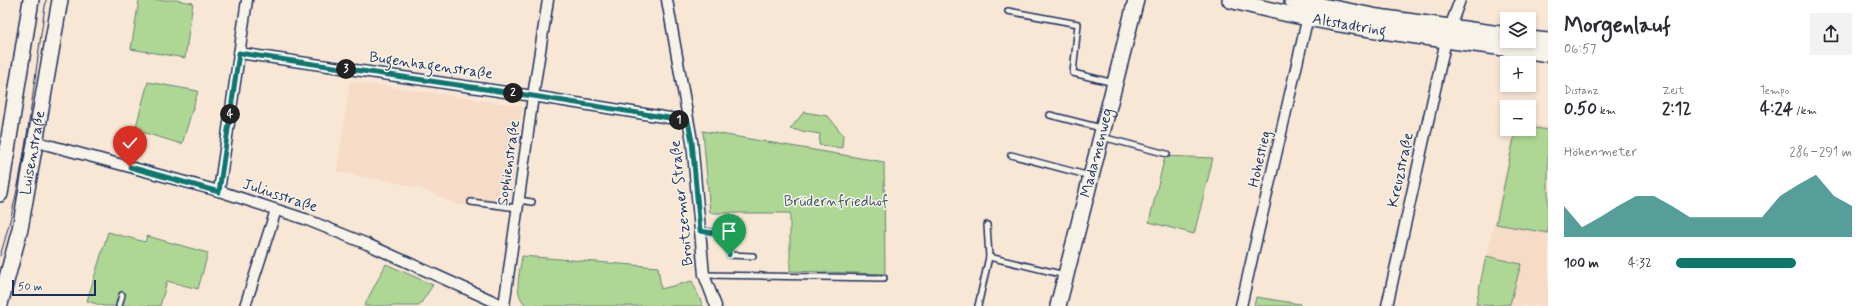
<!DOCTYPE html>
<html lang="de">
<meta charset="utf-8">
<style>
body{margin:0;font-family:Mynerve,sans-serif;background:#f2f2f3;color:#2b2b33;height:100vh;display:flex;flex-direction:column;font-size:15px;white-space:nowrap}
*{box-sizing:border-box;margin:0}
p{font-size:13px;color:#7c7c81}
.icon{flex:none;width:22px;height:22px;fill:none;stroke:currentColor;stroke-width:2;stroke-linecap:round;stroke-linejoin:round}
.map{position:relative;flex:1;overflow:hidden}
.sheet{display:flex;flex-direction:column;background:#fff;width:320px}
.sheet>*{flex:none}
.tools{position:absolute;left:1500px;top:12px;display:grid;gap:8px}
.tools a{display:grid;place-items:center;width:36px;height:36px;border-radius:0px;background:#fff;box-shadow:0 2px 6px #0003;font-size:20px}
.scale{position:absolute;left:12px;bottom:10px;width:84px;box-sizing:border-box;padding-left:4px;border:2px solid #1b2f5e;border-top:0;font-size:11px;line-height:14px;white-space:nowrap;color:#1b2f5e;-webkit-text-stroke:3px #f7f3e8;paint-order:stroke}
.pin{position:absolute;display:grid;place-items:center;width:34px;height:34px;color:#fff;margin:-41px -17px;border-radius:50% 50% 50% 0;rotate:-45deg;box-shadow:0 0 4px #0007}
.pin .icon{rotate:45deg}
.km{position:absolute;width:20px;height:20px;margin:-10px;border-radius:50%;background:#222;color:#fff;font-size:11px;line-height:20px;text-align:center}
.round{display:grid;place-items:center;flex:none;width:42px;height:42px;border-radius:0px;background:#f2f2f3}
.headline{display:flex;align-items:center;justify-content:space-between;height:68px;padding:0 16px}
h1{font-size:22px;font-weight:700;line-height:30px}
.figures{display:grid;grid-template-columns:repeat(3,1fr);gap:6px;height:68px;padding:4px 16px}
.figures div{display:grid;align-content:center}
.figures b{font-size:17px;font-weight:700}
.figures small{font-size:11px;font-weight:400}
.figures p{font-size:11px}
.chart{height:112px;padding:8px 16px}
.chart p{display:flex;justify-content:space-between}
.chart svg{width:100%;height:72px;margin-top:4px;fill:#0f766e;opacity:.7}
ul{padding:0 16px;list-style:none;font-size:13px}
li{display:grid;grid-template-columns:64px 48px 1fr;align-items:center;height:30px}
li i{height:10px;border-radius:5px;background:#0f766e}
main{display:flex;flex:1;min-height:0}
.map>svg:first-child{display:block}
</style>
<main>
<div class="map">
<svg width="1548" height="306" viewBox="0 0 1548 306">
<rect width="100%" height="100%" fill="#f9e7d6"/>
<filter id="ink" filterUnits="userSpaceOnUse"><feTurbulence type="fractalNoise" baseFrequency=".025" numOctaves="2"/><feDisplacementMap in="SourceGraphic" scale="8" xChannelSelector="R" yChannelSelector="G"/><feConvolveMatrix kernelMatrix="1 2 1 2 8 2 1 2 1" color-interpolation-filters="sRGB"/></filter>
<g filter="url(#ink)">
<g fill="#f6dbc7">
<polygon points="350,81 522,106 507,211 456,204 419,188 385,180 337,172"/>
<polygon points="1529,124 1548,127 1548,306 1476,306 1514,129 1529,129"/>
</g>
<g fill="#aed793" stroke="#648378">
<polygon points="139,0 177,0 193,3 185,58 131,49"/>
<polygon points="148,82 198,91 182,144 135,130"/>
<polygon points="804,112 828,116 843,135 842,148 819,145 820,134 790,129"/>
<polygon points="1529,127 1548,130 1548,233 1496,224 1516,129 1529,129"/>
<polygon points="703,131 884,162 885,274 790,271 790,213 710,213"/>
<polygon points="1165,156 1213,158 1194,234 1149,222"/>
<polygon points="108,232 145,242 147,236 208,253 198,289 167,281 160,306 103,306 87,301"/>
<path d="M522,256L658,267L661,289L692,281L703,306H527C512,294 520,273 522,256Z"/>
<path d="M1486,256L1521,264L1510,304C1501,306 1486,306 1476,304Z"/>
<polygon points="386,264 433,285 419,306 364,306"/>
<polygon points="1256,297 1300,304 1300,306 1254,306"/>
</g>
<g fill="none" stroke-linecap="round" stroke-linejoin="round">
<g stroke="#1b2f5e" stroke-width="8">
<g id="lane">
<polyline points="1008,11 1078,24 1073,73 1114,83"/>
<polyline points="1050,115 1101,128"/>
<polyline points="1102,137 1167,154"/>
<polyline points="1011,155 1090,176"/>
<polyline points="519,200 532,202"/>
<polyline points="471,202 518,208"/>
<polyline points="987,225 989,257"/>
<polyline points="700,231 712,232 728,235 729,255 753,256"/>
<polyline points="704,275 884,278"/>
<polyline points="119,306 122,295"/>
<polyline points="978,306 989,257 1065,275"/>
</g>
</g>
<g stroke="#1b2f5e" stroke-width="13">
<g id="street">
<polyline points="667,0 692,141 704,275 716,306"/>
<polyline points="1450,27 1460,0"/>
<polyline points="239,53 533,96 688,121"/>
<polyline points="37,142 219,191 305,219 367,244 504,306"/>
<polyline points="219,191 247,0"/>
<polyline points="245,306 276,210"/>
<polyline points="504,306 533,96 548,0"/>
<polyline points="1241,306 1309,12"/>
<polyline points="1387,306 1446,40"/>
</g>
</g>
<g stroke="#1b2f5e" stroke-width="18">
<g id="secondary">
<path id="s1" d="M1230,0C1334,28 1441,39 1548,54"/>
<polyline points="1292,0 1378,17 1507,35"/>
<polyline points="1529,39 1548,41"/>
<polyline points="0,194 31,0"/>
<path id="s2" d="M0,304L20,229L60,0"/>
<path id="s3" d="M1058,306L1136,0"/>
</g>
</g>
<use href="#lane" stroke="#f7f3e8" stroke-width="5"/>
<use href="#street" stroke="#f7f3e8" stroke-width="10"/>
<use href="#secondary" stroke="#f7f3e8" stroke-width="15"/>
<path stroke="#1b2f5e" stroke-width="1" d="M0,256C26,174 33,85 46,0"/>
</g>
</g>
<g fill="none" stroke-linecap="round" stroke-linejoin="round" filter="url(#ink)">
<g stroke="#fff" stroke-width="8">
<polyline id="route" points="130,167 219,192 239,53 533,96 688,121 692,141 700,231 728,235 729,255"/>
</g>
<use href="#route" stroke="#0f766e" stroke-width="5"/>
</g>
<g text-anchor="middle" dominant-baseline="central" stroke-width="3" stroke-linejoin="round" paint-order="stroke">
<g font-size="15" fill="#1b2f5e" stroke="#f7f3e8">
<text stroke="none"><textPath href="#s1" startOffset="122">Altstadtring</textPath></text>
<text transform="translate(431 66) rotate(8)">Bugenhagenstraße</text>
<text stroke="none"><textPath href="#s2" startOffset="155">Luisenstraße</textPath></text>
<text stroke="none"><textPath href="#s3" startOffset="158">Madamenweg</textPath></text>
<text transform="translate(1260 159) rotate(-77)">Hohestieg</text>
<text transform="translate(509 163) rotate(-82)">Sophienstraße</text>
<text transform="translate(1401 170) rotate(-78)">Kreuzstraße</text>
<text transform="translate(280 196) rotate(18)">Juliusstraße</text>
<text transform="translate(682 203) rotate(-96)">Broitzemer Straße</text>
</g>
<g font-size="15" fill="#40596b" stroke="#f7f3e8">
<text x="836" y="202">Brüdernfriedhof</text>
</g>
</g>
</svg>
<div class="tools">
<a><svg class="icon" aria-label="layers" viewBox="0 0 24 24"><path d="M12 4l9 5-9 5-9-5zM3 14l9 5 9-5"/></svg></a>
<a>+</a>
<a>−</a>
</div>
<div class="scale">50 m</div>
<div class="pin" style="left:729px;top:255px;background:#1e9e55"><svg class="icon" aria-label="arrive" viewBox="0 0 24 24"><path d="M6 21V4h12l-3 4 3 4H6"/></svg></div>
<div class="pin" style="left:130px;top:167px;background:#d93025"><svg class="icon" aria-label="check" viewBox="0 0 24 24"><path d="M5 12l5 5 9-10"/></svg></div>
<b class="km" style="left:679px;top:120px">1</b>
<b class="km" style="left:513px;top:93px">2</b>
<b class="km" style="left:346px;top:69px">3</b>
<b class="km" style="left:230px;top:114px">4</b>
</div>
<section class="sheet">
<div class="headline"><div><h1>Morgenlauf</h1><p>06:57</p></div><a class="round"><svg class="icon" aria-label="share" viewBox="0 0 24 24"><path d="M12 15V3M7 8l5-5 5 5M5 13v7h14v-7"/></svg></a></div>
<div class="figures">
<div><p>Distanz</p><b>0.50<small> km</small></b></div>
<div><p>Zeit</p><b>2:12</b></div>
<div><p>Tempo</p><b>4:24<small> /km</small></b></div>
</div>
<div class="chart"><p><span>Höhenmeter</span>286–291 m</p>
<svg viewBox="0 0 160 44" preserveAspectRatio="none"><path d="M0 44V25L10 38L20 32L30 25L40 19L50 19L60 25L70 32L80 32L90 32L100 32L110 32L120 19L130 12L140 6L150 19L160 25V44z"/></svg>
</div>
<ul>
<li><b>100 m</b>4:32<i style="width:68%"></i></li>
</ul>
</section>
</main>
